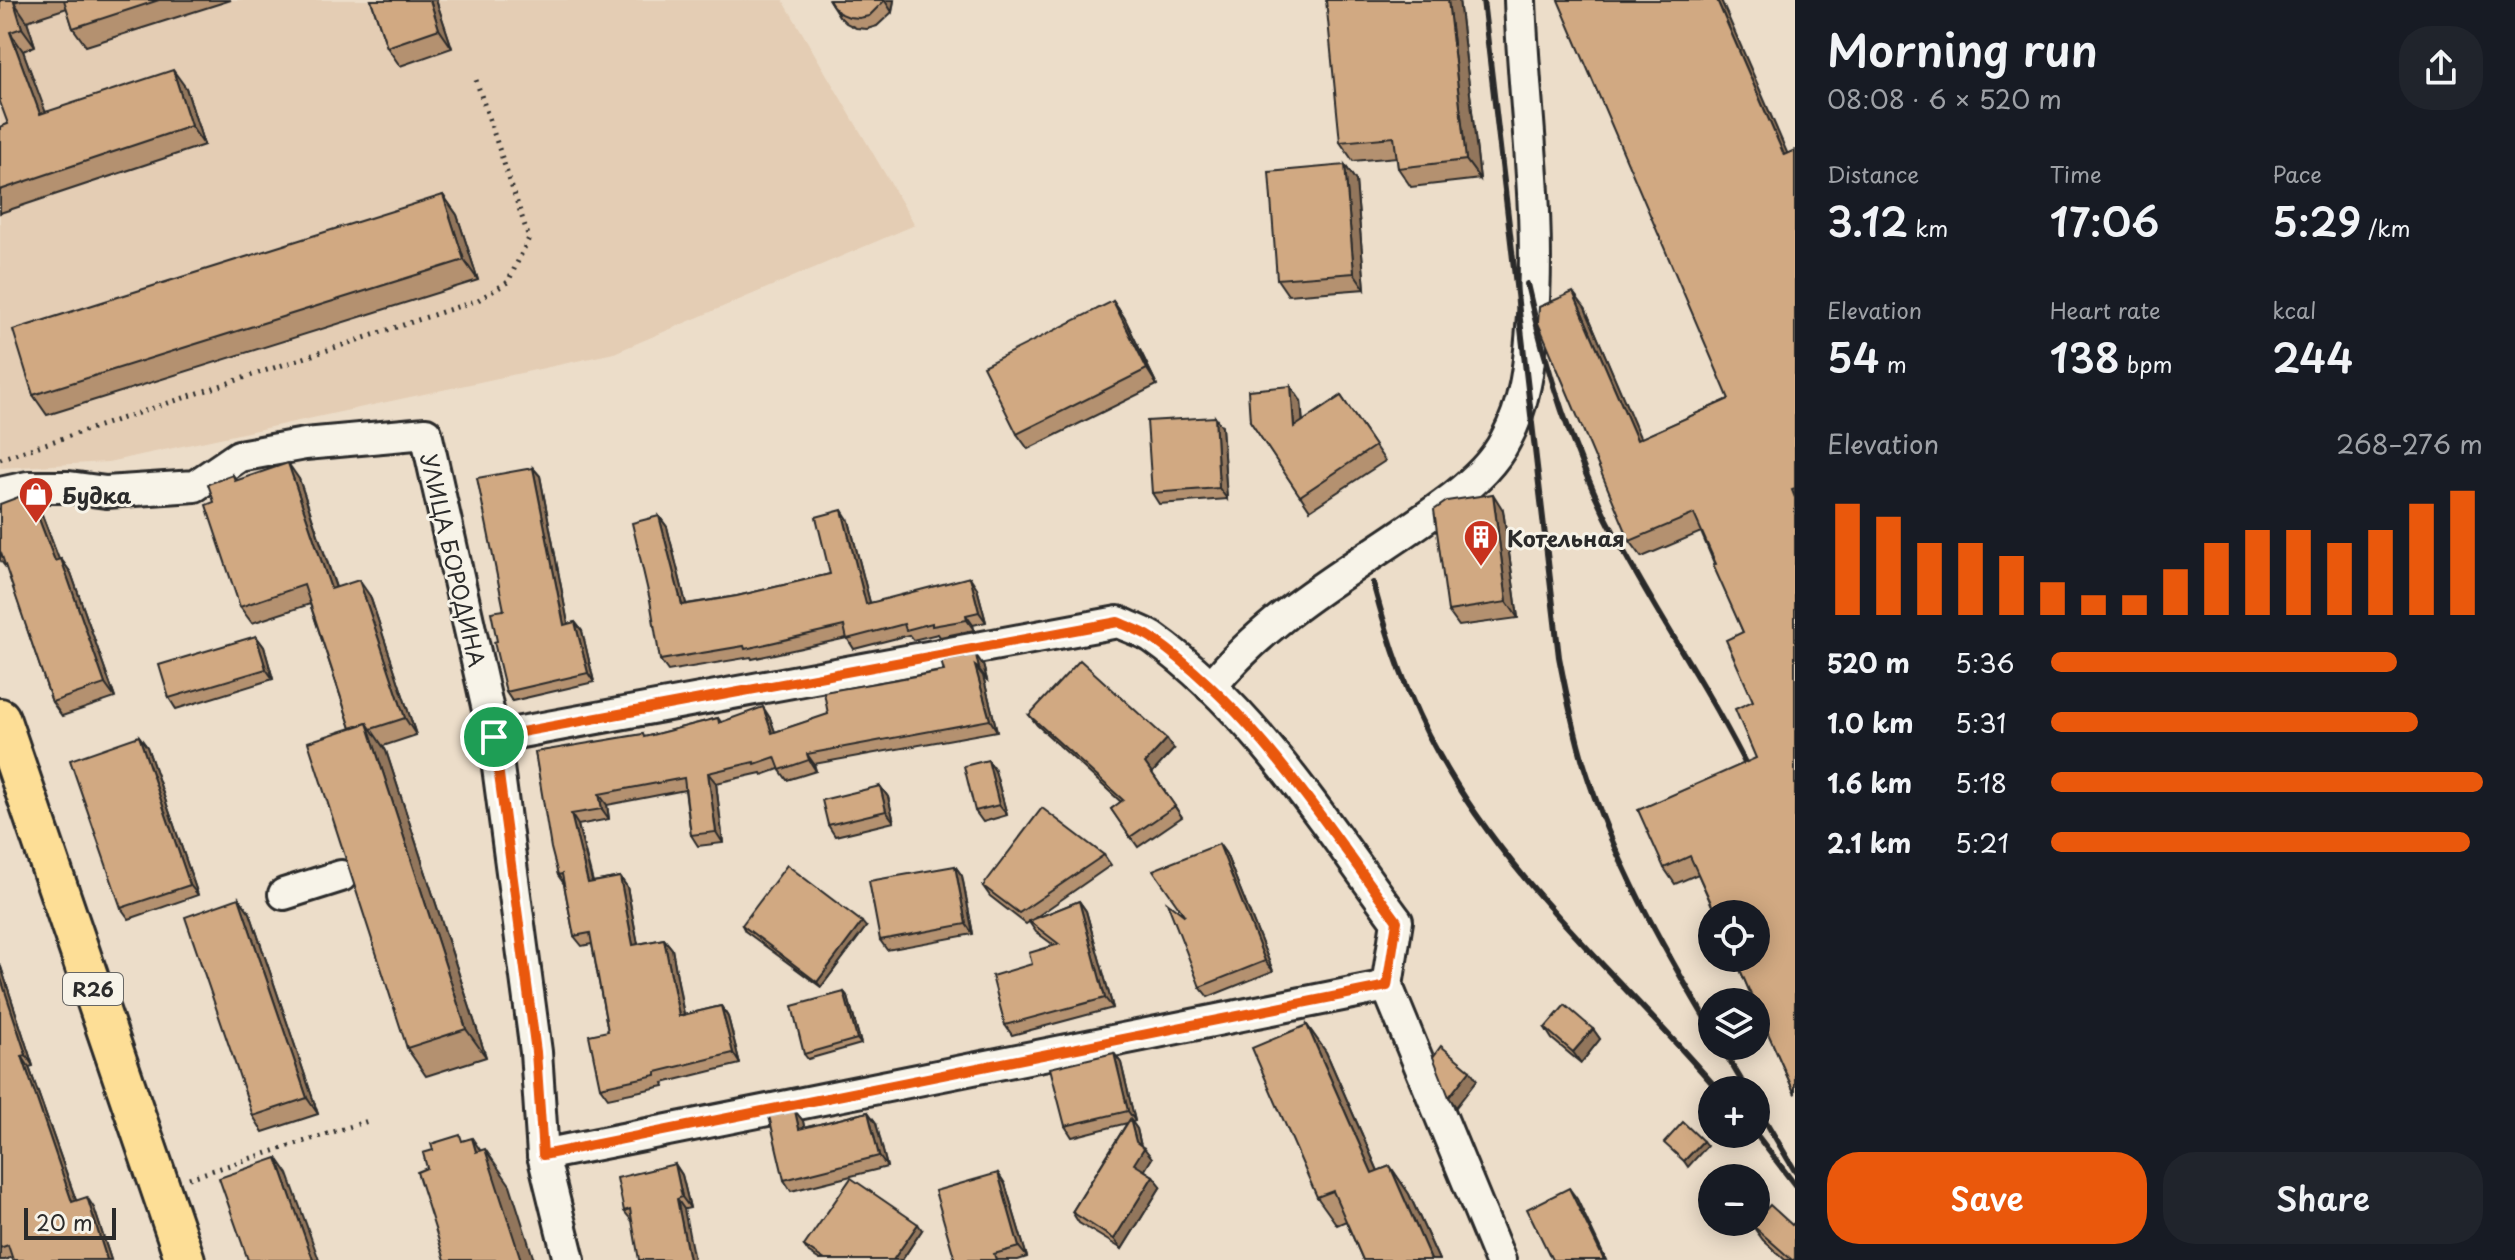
<!DOCTYPE html>
<meta charset="utf-8">
<style>
body{margin:0;font-family:"Playpen Sans",sans-serif;background:#20242c;color:#f1f3f6;height:100vh;display:flex;flex-direction:column;font-size:30px;white-space:nowrap}
*{box-sizing:border-box;margin:0}
p{font-size:26px;color:#9ea1a6}
.icon{flex:none;width:44px;height:44px;fill:none;stroke:currentColor;stroke-width:2;stroke-linecap:round;stroke-linejoin:round}
.map{position:relative;flex:1;overflow:hidden}
.panel{display:flex;flex-direction:column;background:#171b24;width:720px}
.panel>*{flex:none}
.buttons{position:absolute;left:1698px;top:900px;display:grid;gap:16px}
.buttons a{display:grid;place-items:center;width:72px;height:72px;border-radius:50%;background:#171b24;box-shadow:0 4px 20px #0003;font-size:40px}
.scale{position:absolute;left:24px;bottom:20px;width:92px;box-sizing:border-box;padding-left:8px;border:4px solid #2b2b2b;border-top:0;font-size:22px;line-height:28px;white-space:nowrap;color:#2b2b2b;-webkit-text-stroke:6px #f7f3e8;paint-order:stroke}
.pin{position:absolute;display:grid;place-items:center;width:68px;height:68px;color:#fff;margin:-34px;border:4px solid #fff;border-radius:50%;box-shadow:0 2px 8px #0007}
.round{display:grid;place-items:center;flex:none;width:84px;height:84px;border-radius:32px;background:#20242c}
.overview{display:flex;align-items:center;justify-content:space-between;height:136px;padding:0 32px}
h1{font-size:44px;font-weight:600;line-height:60px}
.figures{display:grid;grid-template-columns:repeat(3,1fr);gap:12px;height:136px;padding:8px 32px}
.figures div{display:grid;align-content:center}
.figures b{font-size:40px;font-weight:600}
.figures small{font-size:22px;font-weight:400}
.figures p{font-size:22px}
.chart{height:224px;padding:16px 32px}
.chart p{display:flex;justify-content:space-between}
.chart svg{width:100%;height:144px;margin-top:8px;stroke:#ea580c;stroke-width:6}
.action{display:flex;gap:16px;margin-top:auto;padding:16px 32px}
.action a{flex:1;height:92px;border-radius:32px;background:#ea580c;color:#fff;font-size:32px;font-weight:600;line-height:92px;text-align:center}
.action a+a{background:#20242c;color:#f1f3f6}
ul{padding:0 32px;list-style:none;font-size:26px}
li{display:grid;grid-template-columns:128px 96px 1fr;align-items:center;height:60px}
li i{height:20px;border-radius:10px;background:#ea580c}
main{display:flex;flex:1;min-height:0}
.map>svg:first-child{display:block}
</style>
<main>
<div class="map">
<svg width="1795" height="1260" viewBox="0 0 1795 1260">
<rect width="100%" height="100%" fill="#ecddc9"/>
<filter id="ink" filterUnits="userSpaceOnUse"><feTurbulence type="fractalNoise" baseFrequency=".0125" numOctaves="2"/><feDisplacementMap in="SourceGraphic" scale="16" xChannelSelector="R" yChannelSelector="G"/><feConvolveMatrix kernelMatrix="1 2 1 2 8 2 1 2 1" color-interpolation-filters="sRGB"/></filter>
<g filter="url(#ink)">
<polygon fill="#e4cdb4" points="0,0 783,0 915,225 614,353 108,462 0,468"/>
<g fill="none" stroke-linecap="round" stroke-linejoin="round">
<g stroke="#2b2b2b" stroke-width="36">
<g id="minor">
<polyline points="0,493 28,487 69,487 106,492 195,486 239,456 305,444 426,433 494,737 536,1052 543,1155 569,1260"/>
<path d="M1211,687C1276,605 1372,560 1454,497C1475,480 1494,463 1506,439C1525,404 1529,367 1532,328C1542,218 1524,109 1520,0"/>
<path d="M494,737L1118,622C1129,627 1142,631 1152,637C1255,711 1323,821 1397,921L1387,986L1500,1260"/>
<polyline points="284,894 341,876"/>
<polyline points="543,1155 1387,986"/>
</g>
</g>
<g stroke="#2b2b2b" stroke-width="44">
<polyline id="major" points="0,718 185,1260"/>
</g>
<g stroke="#2b2b2b" stroke-width="5" stroke-dasharray="2 6" stroke-linecap="butt">
<polyline points="0,459 478,300 508,282 529,238 475,77"/>
<polyline points="189,1178 371,1120"/>
</g>
<use href="#minor" stroke="#f7f3e8" stroke-width="30"/>
<use href="#major" stroke="#fdde96" stroke-width="38"/>
<g stroke="#2b2b2b" stroke-width="6">
<path d="M1483,0L1559,657C1566,693 1573,729 1584,765C1613,859 1662,946 1712,1030"/>
<path d="M1527,284C1546,370 1573,456 1615,535C1659,619 1714,697 1755,783"/>
<path d="M1373,583C1389,642 1408,700 1438,753C1509,883 1623,979 1718,1090"/>
<polyline points="1721,1046 1747,1090"/>
<polyline points="1756,1105 1795,1171"/>
<polyline points="1756,1134 1795,1185"/>
</g>
</g>
<g fill="#b49170" stroke="#2b2b2b" stroke-width="2">
<polygon points="0,0 231,0 86,46 73,28 67,8 27,21 35,46 23,51 45,112 186,88 204,145 0,213 0,127 8,124"/>
<polygon points="371,0 436,0 452,48 400,66 387,47"/>
<polygon points="829,0 894,0 892,12 877,26 867,29 856,28 846,23 839,16"/>
<polygon points="1459,0 1480,179 1411,187 1398,168 1397,157 1353,161 1340,142"/>
<polygon points="1795,150 1795,1094 1698,874 1675,884 1664,868 1756,758 1753,701 1743,632 1701,532 1642,557 1630,541 1585,308 1640,439 1729,399 1787,154"/>
<polygon points="1345,165 1356,181 1365,289 1288,295 1277,279"/>
<polygon points="443,195 457,215 478,280 47,415 33,395"/>
<polygon points="1113,301 1124,317 1157,385 1028,449 1017,434"/>
<polygon points="1341,396 1385,461 1310,510 1250,421 1301,401 1303,422"/>
<polygon points="1222,427 1227,499 1159,504 1152,493"/>
<polygon points="533,468 540,476 568,624 575,622 582,631 594,682 512,701 506,692 497,641"/>
<polygon points="233,475 237,480 299,479 336,587 370,596 416,735 383,746 386,751 486,1057 426,1076 407,1048 351,728 310,604 252,623 240,607"/>
<polygon points="0,504 39,507 59,560 61,559 71,573 115,698 62,716 52,702 7,569 0,560"/>
<polygon points="1503,510 1518,618 1459,626 1448,611"/>
<polygon points="659,516 667,527 686,604 737,596 830,574 849,521 870,603 977,588 986,622 973,625 974,630 940,637 938,634 913,640 909,635 854,649 847,638 752,659 751,657 668,671 660,660"/>
<polygon points="256,636 264,647 273,679 176,709 169,698"/>
<polygon points="983,665 987,680 983,676 997,731 814,764 816,771 787,780 779,769 762,775 761,773 716,783 723,843 698,846 691,835 685,790 607,805 609,819 578,825 593,882 620,877 627,887 638,944 664,939 672,949 684,1015 721,1006 728,1017 740,1064 663,1083 664,1086 608,1098 600,1087 608,1031 592,944 582,946 574,936 564,884 558,875 535,752 645,737 718,718 721,722 770,718 775,732"/>
<polygon points="1029,715 1174,749 1152,773 1182,817 1138,847 1111,809 1121,802 1037,725"/>
<polygon points="139,736 147,747 198,895 129,919 121,908"/>
<polygon points="995,771 1007,815 983,822 975,811"/>
<polygon points="880,786 888,797 894,822 835,836 828,825"/>
<polygon points="1219,844 1226,854 1273,971 1208,997 1200,987 1185,916"/>
<polygon points="1104,855 1111,865 1032,920 1079,901 1086,911 1113,1008 1012,1035 1005,1025 1032,964 1055,946 1036,932 1029,922 1026,924 990,896 983,886"/>
<polygon points="955,866 962,876 973,934 887,950 880,940"/>
<polygon points="239,898 250,913 318,1114 263,1132 253,1116"/>
<polygon points="742,925 866,927 821,987 745,931"/>
<polygon points="0,964 33,1066 29,1067 76,1200 94,1208 111,1260 13,1260 12,1257 5,1260 0,1260"/>
<polygon points="844,992 848,997 861,1044 808,1059 804,1054"/>
<polygon points="1307,1025 1326,1052 1378,1171 1390,1166 1409,1194 1439,1260 1363,1260 1346,1221 1337,1225 1317,1197"/>
<polygon points="1545,1028 1593,1029 1600,1039 1581,1063 1552,1039"/>
<polygon points="1114,1053 1121,1063 1135,1121 1132,1122 1137,1129 1141,1146 1152,1158 1144,1170 1153,1176 1161,1186 1122,1249 1079,1223 1072,1212 1127,1123 1072,1137 1065,1126"/>
<polygon points="795,1111 803,1121 804,1128 868,1112 876,1123 887,1167 791,1191 784,1180"/>
<polygon points="675,1164 682,1175 690,1208 632,1221 624,1211"/>
<polygon points="998,1173 1005,1184 1027,1257 1018,1260 955,1260"/>
<polygon points="1752,1225 1792,1225 1795,1260 1785,1260 1763,1240"/>
<polygon points="922,1230 902,1260 820,1260 809,1253 804,1246"/>
</g>
<g fill="#92765b" stroke="#2b2b2b" stroke-width="2">
<polygon points="430,0 436,0 452,48 439,29"/>
<polygon points="885,0 894,0 892,12 885,1"/>
<polygon points="1448,0 1459,0 1480,179 1466,160"/>
<polygon points="1717,0 1721,0 1795,171 1784,155"/>
<polygon points="14,2 27,21 35,46 22,28"/>
<polygon points="10,32 23,51 53,132 40,114"/>
<polygon points="173,70 186,88 204,145 191,126"/>
<polygon points="1345,165 1356,181 1365,289 1354,273"/>
<polygon points="443,195 457,215 478,280 464,260"/>
<polygon points="1573,292 1585,308 1648,456 1637,440"/>
<polygon points="1113,301 1124,317 1157,385 1147,369"/>
<polygon points="1291,386 1301,401 1304,442 1294,427"/>
<polygon points="1215,417 1222,427 1227,499 1219,488"/>
<polygon points="288,463 299,479 342,606 331,589"/>
<polygon points="533,468 540,476 570,634 564,625"/>
<polygon points="29,493 39,507 65,575 55,561"/>
<polygon points="1493,494 1503,510 1518,618 1507,602"/>
<polygon points="842,510 849,521 873,614 866,604"/>
<polygon points="659,516 667,527 689,616 682,605"/>
<polygon points="61,559 71,573 115,698 105,684"/>
<polygon points="970,577 977,588 986,622 979,612"/>
<polygon points="359,580 370,596 416,735 405,718"/>
<polygon points="966,615 973,625 974,630 967,620"/>
<polygon points="575,622 582,631 594,682 588,673"/>
<polygon points="256,636 264,647 273,679 266,669"/>
<polygon points="976,655 983,665 987,680 979,669"/>
<polygon points="975,666 983,676 997,731 990,720"/>
<polygon points="763,707 770,718 779,743 772,733"/>
<polygon points="367,723 386,751 486,1057 466,1029"/>
<polygon points="139,736 147,747 198,895 190,885"/>
<polygon points="1167,739 1174,749 1152,773 1182,817 1145,763"/>
<polygon points="807,754 814,764 816,771 809,760"/>
<polygon points="988,760 995,771 1007,815 999,805"/>
<polygon points="708,773 716,783 723,843 716,832"/>
<polygon points="880,786 888,797 894,822 886,811"/>
<polygon points="599,794 607,805 609,819 602,809"/>
<polygon points="571,814 578,825 595,893 588,883"/>
<polygon points="1219,844 1226,854 1273,971 1265,961"/>
<polygon points="955,866 962,876 973,934 966,924"/>
<polygon points="620,877 627,887 640,955 633,945"/>
<polygon points="239,898 250,913 318,1114 307,1098"/>
<polygon points="1079,901 1086,911 1113,1008 1105,998"/>
<polygon points="862,922 866,927 821,987 817,982"/>
<polygon points="664,939 672,949 686,1027 679,1016"/>
<polygon points="0,964 33,1066 26,1055 0,976"/>
<polygon points="844,992 848,997 861,1044 857,1039"/>
<polygon points="721,1006 728,1017 740,1064 733,1053"/>
<polygon points="1307,1025 1326,1052 1391,1201 1372,1173"/>
<polygon points="1593,1029 1600,1039 1581,1063 1573,1052"/>
<polygon points="1114,1053 1121,1063 1135,1121 1128,1111"/>
<polygon points="22,1056 29,1067 80,1212 72,1202"/>
<polygon points="1470,1070 1477,1080 1456,1107 1449,1097"/>
<polygon points="795,1111 803,1121 807,1140 799,1129"/>
<polygon points="868,1112 876,1123 887,1167 879,1156"/>
<polygon points="1130,1119 1137,1129 1142,1151 1144,1148 1152,1158 1142,1175 1134,1164 1136,1142"/>
<polygon points="472,1138 489,1163 485,1149 510,1185 534,1260 521,1260 476,1152"/>
<polygon points="1703,1141 1707,1146 1688,1167 1684,1161"/>
<polygon points="277,1158 288,1174 319,1260 313,1260"/>
<polygon points="675,1164 682,1175 690,1208 682,1197"/>
<polygon points="1390,1166 1409,1194 1439,1260 1431,1260"/>
<polygon points="998,1173 1005,1184 1027,1257 1019,1247"/>
<polygon points="1153,1176 1161,1186 1122,1249 1114,1239"/>
<polygon points="1569,1188 1577,1199 1606,1260 1604,1260"/>
<polygon points="87,1197 94,1208 111,1260 107,1260"/>
<polygon points="677,1199 684,1209 694,1260 689,1260"/>
<polygon points="918,1224 922,1230 902,1260 893,1260"/>
</g>
<g fill="#d1a982" stroke="#2b2b2b" stroke-width="2">
<polygon points="0,0 21,0 14,2 22,28 10,32 40,114 173,70 191,126 0,190 0,127 8,124 0,102"/>
<polygon points="64,0 159,0 73,28"/>
<polygon points="371,0 430,0 439,29 387,47"/>
<polygon points="829,0 885,0 869,16 859,18 849,17 839,13 832,5"/>
<polygon points="1326,0 1448,0 1466,160 1398,168 1394,137 1340,142"/>
<polygon points="1558,0 1717,0 1784,155 1795,150 1795,489 1792,490 1795,498 1795,1094 1756,1006 1756,1002 1754,1002 1735,958 1756,958 1756,914 1716,914 1690,856 1664,868 1638,810 1756,758 1735,709 1753,701 1726,640 1743,632 1713,565 1716,564 1694,514 1630,541 1538,323 1539,307 1573,292 1637,440 1729,399"/>
<polygon points="1345,165 1354,273 1277,279 1269,172"/>
<polygon points="443,195 464,260 33,395 13,330"/>
<polygon points="1113,301 1147,369 1017,434 983,366"/>
<polygon points="1291,386 1294,427 1341,396 1375,446 1300,496 1250,421 1248,390"/>
<polygon points="1215,417 1219,488 1152,493 1147,421"/>
<polygon points="288,463 331,589 359,580 405,718 371,729 367,723 351,728 304,585 240,607 206,505 214,502 208,484 233,475 235,481"/>
<polygon points="533,468 564,625 575,622 588,673 506,692 494,642 497,641 491,612 504,610 477,478"/>
<polygon points="29,493 55,561 61,559 105,684 52,702 1,553 0,554 0,504"/>
<polygon points="1493,494 1507,602 1448,611 1434,510 1447,501"/>
<polygon points="842,510 866,604 970,577 979,612 966,615 967,620 932,626 932,623 906,630 904,624 847,639 844,626 745,649 744,646 660,660 650,600 632,523 659,516 682,605 737,596 830,574 816,517"/>
<polygon points="256,636 266,669 169,698 159,665"/>
<polygon points="976,655 979,669 975,666 990,720 807,754 809,760 780,770 775,757 755,764 754,762 708,773 716,832 691,835 684,778 599,794 602,809 571,814 588,883 620,877 633,945 664,939 679,1016 721,1006 733,1053 656,1072 656,1075 600,1087 589,1035 608,1031 590,933 574,936 562,874 558,875 551,848 535,752 643,734 644,737 718,718 719,723 763,707 772,733 828,714 824,692 944,671 941,661"/>
<polygon points="1080,660 1167,739 1145,763 1175,806 1130,837 1111,809 1123,800 1029,715"/>
<polygon points="367,723 466,1029 407,1048 308,742"/>
<polygon points="139,736 190,885 121,908 70,760"/>
<polygon points="988,760 999,805 975,811 964,766"/>
<polygon points="880,786 886,811 828,825 822,800"/>
<polygon points="1042,808 1104,855 1019,913 983,886"/>
<polygon points="1219,844 1265,961 1200,987 1167,902 1185,916 1153,870"/>
<polygon points="787,865 862,922 817,982 742,925"/>
<polygon points="955,866 966,924 880,940 869,881"/>
<polygon points="239,898 307,1098 253,1116 185,917"/>
<polygon points="1079,901 1105,998 1005,1025 992,976 1032,964 1029,953 1059,944 1029,921"/>
<polygon points="0,976 26,1055 22,1056 72,1202 87,1197 107,1260 13,1260 8,1245 0,1248"/>
<polygon points="844,992 857,1039 804,1054 792,1006"/>
<polygon points="1565,1005 1593,1029 1573,1052 1545,1028"/>
<polygon points="1307,1025 1372,1173 1390,1166 1431,1260 1363,1260 1333,1191 1317,1197 1252,1048"/>
<polygon points="1441,1046 1470,1070 1449,1097 1433,1057"/>
<polygon points="1114,1053 1128,1111 1065,1126 1050,1068"/>
<polygon points="795,1111 799,1129 868,1112 879,1156 784,1180 769,1116"/>
<polygon points="1130,1119 1136,1142 1144,1148 1134,1164 1153,1176 1114,1239 1072,1212"/>
<polygon points="1683,1122 1703,1141 1684,1161 1664,1143"/>
<polygon points="460,1135 462,1141 472,1138 476,1152 485,1149 521,1260 445,1260 417,1172 427,1168 423,1153 433,1150 431,1144"/>
<polygon points="277,1158 313,1260 248,1260 219,1178"/>
<polygon points="675,1164 682,1197 677,1199 689,1260 639,1260 630,1209 624,1211 617,1178"/>
<polygon points="998,1173 1019,1247 994,1254 996,1260 955,1260 935,1191"/>
<polygon points="851,1178 918,1224 893,1260 825,1260 804,1246"/>
<polygon points="1569,1188 1604,1260 1552,1260 1527,1209"/>
<polygon points="1770,1205 1792,1225 1795,1222 1795,1258 1794,1260 1792,1260 1752,1225"/>
</g>
</g>
<g fill="none" stroke-linecap="round" stroke-linejoin="round" filter="url(#ink)">
<g stroke="#fff" stroke-width="16">
<path id="route" d="M1118,622C1129,627 1142,631 1152,638C1255,711 1323,821 1397,921L1387,986L543,1155L536,1052L494,737Z"/>
</g>
<use href="#route" stroke="#ea580c" stroke-width="10"/>
</g>
<defs>
<g id="shop-pin" transform="scale(1.8)"><path d="M0 17L-7.5 6A9.5 9.5 0 1 1 7.5 6Z" fill="#c8321e" stroke="#f7f3e8"/><path d="M-5-2.5h2.3a2.7 3.5 0 0 1 5.4 0H5L5.5 6h-11ZM-1.5-2.5h3a1.5 2.3 0 0 0-3 0Z" fill="#fff"/></g>
<g id="building-pin" transform="scale(1.8)"><path d="M0 17L-7.5 6A9.5 9.5 0 1 1 7.5 6Z" fill="#c8321e" stroke="#f7f3e8"/><path d="M-4-6H4V6H1V3H-1V6H-4ZM-2.5-4.3h1.7v1.8h-1.7ZM.8-4.3h1.7v1.8H.8ZM-2.5-1h1.7V.8h-1.7ZM.8-1h1.7V.8H.8Z" fill="#fff"/></g>
</defs>
<g fill-rule="evenodd">
<use href="#shop-pin" x="36" y="494"/>
<use href="#building-pin" x="1481" y="537"/>
</g>
<g text-anchor="middle" dominant-baseline="central" stroke-width="6" stroke-linejoin="round" paint-order="stroke">
<rect fill="#f7f3e8" stroke="#686764" stroke-width="2" x="63" y="973" width="60" height="32" rx="6"/>
<g font-size="20" font-weight="bold" fill="#2b2b2b">
<text x="93" y="989">R26</text>
</g>
<g font-size="22" font-weight="bold" fill="#2b2b2b" stroke="#f7f3e8" text-anchor="start">
<text x="62" y="494">Будка</text>
<text x="1507" y="537">Котельная</text>
</g>
<g font-size="22" fill="#2b2b2b" stroke="#f7f3e8">
<text transform="translate(454 560) rotate(77)">УЛИЦА БОРОДИНА</text>
</g>
</g>
</svg>
<div class="buttons">
<a><svg class="icon" aria-label="locate" viewBox="0 0 24 24"><circle cx="12" cy="12" r="6"/><path d="M12 2v4M12 18v4M2 12h4M18 12h4"/></svg></a>
<a><svg class="icon" aria-label="layers" viewBox="0 0 24 24"><path d="M12 4l9 5-9 5-9-5zM3 14l9 5 9-5"/></svg></a>
<a>+</a>
<a>−</a>
</div>
<div class="scale">20 m</div>
<div class="pin" style="left:494px;top:737px;background:#1e9e55"><svg class="icon" aria-label="arrive" viewBox="0 0 24 24"><path d="M6 21V4h12l-3 4 3 4H6"/></svg></div>
</div>
<section class="panel">
<div class="overview"><div><h1>Morning run</h1><p>08:08 · 6 × 520 m</p></div><a class="round"><svg class="icon" aria-label="share" viewBox="0 0 24 24"><path d="M12 15V3M7 8l5-5 5 5M5 13v7h14v-7"/></svg></a></div>
<div class="figures">
<div><p>Distance</p><b>3.12<small> km</small></b></div>
<div><p>Time</p><b>17:06</b></div>
<div><p>Pace</p><b>5:29<small> /km</small></b></div>
</div>
<div class="figures">
<div><p>Elevation</p><b>54<small> m</small></b></div>
<div><p>Heart rate</p><b>138<small> bpm</small></b></div>
<div><p>kcal</p><b>244</b></div>
</div>
<div class="chart"><p><span>Elevation</span>268–276 m</p>
<svg viewBox="0 0 160 44" preserveAspectRatio="none"><path d="M5 44V10M15 44V14M25 44V22M35 44V22M45 44V26M55 44V34M65 44V38M75 44V38M85 44V30M95 44V22M105 44V18M115 44V18M125 44V22M135 44V18M145 44V10M155 44V6"/></svg>
</div>
<ul>
<li><b>520 m</b>5:36<i style="width:80%"></i></li>
<li><b>1.0 km</b>5:31<i style="width:85%"></i></li>
<li><b>1.6 km</b>5:18<i style="width:100%"></i></li>
<li><b>2.1 km</b>5:21<i style="width:97%"></i></li>
</ul>
<div class="action"><a>Save</a><a>Share</a></div>
</section>
</main>
